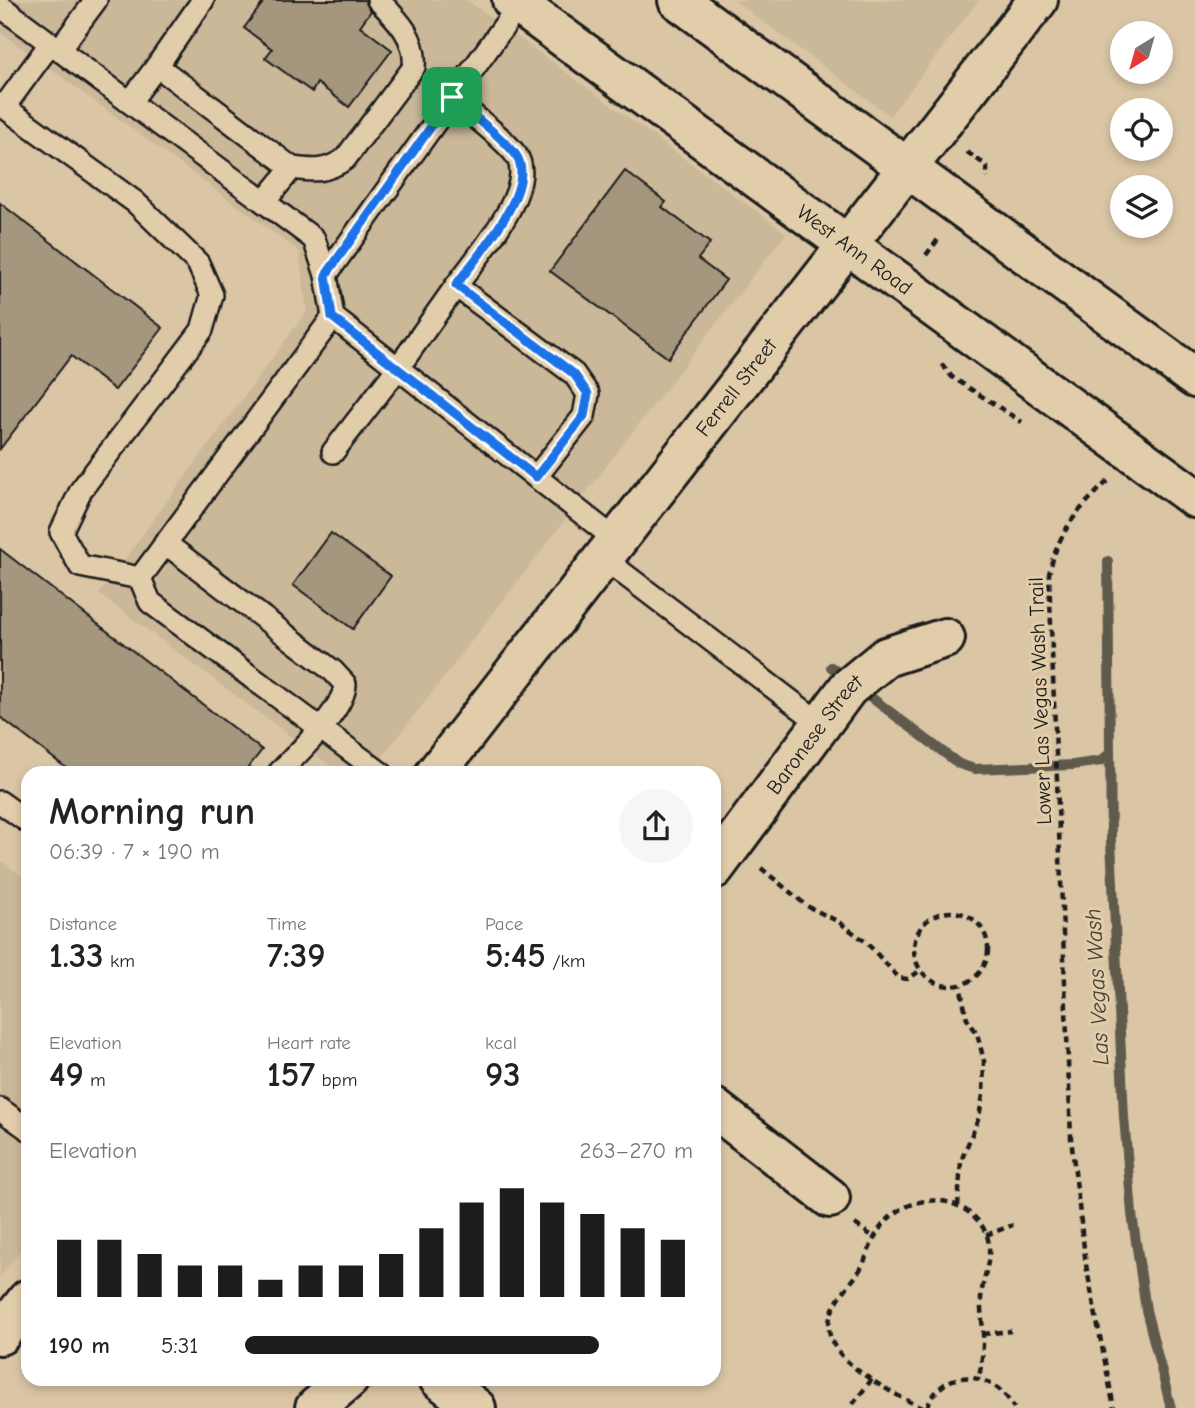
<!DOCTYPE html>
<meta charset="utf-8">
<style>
body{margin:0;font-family:"Comic Neue",sans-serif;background:#f6f6f6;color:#222;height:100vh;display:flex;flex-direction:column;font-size:26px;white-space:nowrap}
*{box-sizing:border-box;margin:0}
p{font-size:23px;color:#767676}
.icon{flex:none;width:38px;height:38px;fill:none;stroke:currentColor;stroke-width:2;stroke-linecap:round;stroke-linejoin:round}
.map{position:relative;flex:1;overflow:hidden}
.drawer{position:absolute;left:21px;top:766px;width:700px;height:620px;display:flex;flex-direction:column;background:#fff;border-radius:21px;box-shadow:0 4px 10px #0003}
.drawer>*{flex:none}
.needle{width:46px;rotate:217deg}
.controls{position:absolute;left:1110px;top:21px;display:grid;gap:14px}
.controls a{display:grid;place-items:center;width:63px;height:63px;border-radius:50%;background:#fff;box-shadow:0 4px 10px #0003;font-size:35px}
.pin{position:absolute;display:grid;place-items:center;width:60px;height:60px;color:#fff;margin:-30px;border-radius:14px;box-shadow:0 4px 10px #0006}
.round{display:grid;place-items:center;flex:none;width:74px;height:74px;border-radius:37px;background:#f6f6f6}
.headline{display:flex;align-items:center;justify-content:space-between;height:119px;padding:0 28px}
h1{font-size:38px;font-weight:700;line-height:52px}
.stats{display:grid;grid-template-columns:repeat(3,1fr);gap:10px;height:119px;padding:7px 28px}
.stats div{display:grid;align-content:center}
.stats b{font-size:35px;font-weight:700}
.stats small{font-size:19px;font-weight:400}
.stats p{font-size:19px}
.chart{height:196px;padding:14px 28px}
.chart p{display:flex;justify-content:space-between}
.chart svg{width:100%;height:126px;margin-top:7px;stroke:#1c1c1c;stroke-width:6}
ul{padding:0 28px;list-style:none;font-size:23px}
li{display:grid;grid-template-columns:112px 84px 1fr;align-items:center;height:52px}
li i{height:18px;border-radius:9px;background:#1c1c1c}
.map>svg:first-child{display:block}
</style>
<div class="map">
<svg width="1195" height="1408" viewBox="0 0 1195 1408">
<rect width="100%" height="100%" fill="#dac6a5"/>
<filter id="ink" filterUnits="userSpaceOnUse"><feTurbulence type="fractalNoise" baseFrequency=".0143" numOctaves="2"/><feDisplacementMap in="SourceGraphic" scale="14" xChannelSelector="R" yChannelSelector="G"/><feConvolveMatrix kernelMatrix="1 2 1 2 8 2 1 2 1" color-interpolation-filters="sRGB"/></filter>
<g filter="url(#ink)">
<g fill="#cab899">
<polygon points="0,0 467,0 786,233 370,773 340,773 99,594 307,311 299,251 0,32"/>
<polygon points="734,0 979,0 890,116"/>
<polygon points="0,860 28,880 28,1240 0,1278"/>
</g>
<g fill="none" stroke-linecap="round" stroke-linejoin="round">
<g stroke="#615a4e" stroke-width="10">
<polyline points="1108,561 1111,841 1124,1117 1132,1214 1146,1310 1171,1408"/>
<polyline points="831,667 959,764 975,769 1073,765 1101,761 1109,754"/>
</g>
</g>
<g fill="#a5967e" stroke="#1c1c1c" stroke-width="2">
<polygon points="265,0 365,0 371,11 360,26 392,50 349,107 317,83 312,92 265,58 272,49 244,28"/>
<polygon points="625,171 666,202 662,207 710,243 698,259 726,280 668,358 550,271"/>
<polygon points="0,203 163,328 115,390 71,356 0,449"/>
<polygon points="331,533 391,576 353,629 293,585"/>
<polygon points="0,549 262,750 243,774 74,774 0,717"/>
</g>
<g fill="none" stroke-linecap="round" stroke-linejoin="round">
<g stroke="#1c1c1c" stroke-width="26">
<g id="lane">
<polyline points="0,6 314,239 326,275 333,317 616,540"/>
<polyline points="59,50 96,0"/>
<polyline points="157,66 203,0"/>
<path d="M452,97C470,114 502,136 516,155C539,188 475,259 456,286L574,374L588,394L584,416L536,477"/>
<polyline points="130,102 157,66 292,168 264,202"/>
<polyline points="0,104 135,202 198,263 212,295 202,330 81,490 61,532 80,566 140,578"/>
<polyline points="4,107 50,44"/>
<path d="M292,168C314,171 326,172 345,159L414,67C417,38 397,19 378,0"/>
<polyline points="326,275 519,5"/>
<polyline points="333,317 140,578 150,602 382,774"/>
<polyline points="333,452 398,368 456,286"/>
<path d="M165,543L333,671L345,684C345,710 296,754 278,774"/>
<polyline points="603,558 820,723"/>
<polyline points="0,802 28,822"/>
<polyline points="0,1109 28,1129"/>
</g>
</g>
<g stroke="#1c1c1c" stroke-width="44">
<g id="street">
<path id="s1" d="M714,869L848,688L886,657L945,638"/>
<polyline points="714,1108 830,1198"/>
<polyline points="439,1379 476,1408"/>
<polyline points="315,1408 349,1379"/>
</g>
</g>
<g stroke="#1c1c1c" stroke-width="44">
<g id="secondary">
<path id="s2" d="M435,774L1038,0"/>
<polyline points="0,1335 28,1299"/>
</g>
</g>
<g stroke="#1c1c1c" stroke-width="44">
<g id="primary">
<path id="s3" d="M512,0L1195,498"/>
<polyline points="678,0 1195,378"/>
</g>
</g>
<g stroke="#1c1c1c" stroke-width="4.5" stroke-dasharray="7 5" stroke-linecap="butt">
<polyline points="967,152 987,166 987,178"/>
<polyline points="926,255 940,237"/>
<polyline points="942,364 952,377 1022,422"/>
<path d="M1108,481C1077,510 1058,532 1049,574L1071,1138L1086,1265L1114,1408"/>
<polyline points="761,868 807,906 839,922 866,942 899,978 908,979 921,970"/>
<circle cx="951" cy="949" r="37"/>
<polyline points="958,1206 961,1161 979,1117 983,1095 984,1061 977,1033 967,1019 960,985"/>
<polyline points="855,1224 875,1238"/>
<polyline points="986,1235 1013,1225"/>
<polyline points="983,1334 1011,1331"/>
<polyline points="853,1404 872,1379"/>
<path d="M923,1408C897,1396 841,1367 831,1339C822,1312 844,1293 858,1273C866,1261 869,1247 876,1235C891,1206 929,1192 958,1206C971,1212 982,1222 987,1236C994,1256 982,1278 981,1299C980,1313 984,1327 983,1341C983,1353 981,1366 979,1378"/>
<path d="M927,1408C943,1364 995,1371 1014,1408"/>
</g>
<use href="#lane" stroke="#e2cdab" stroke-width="21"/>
<use href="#street" stroke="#e2cdab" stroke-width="38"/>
<use href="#secondary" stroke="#e2cdab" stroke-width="38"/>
<use href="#primary" stroke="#e2cdab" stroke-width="38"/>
</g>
</g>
<g fill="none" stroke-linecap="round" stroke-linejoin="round" filter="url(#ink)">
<g stroke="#fff" stroke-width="14">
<path id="route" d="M452,97C470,114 502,136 516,155C539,188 475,259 456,285L574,374L588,394L584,416L536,477L332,317L326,275Z"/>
</g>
<use href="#route" stroke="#1a73e8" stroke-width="9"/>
</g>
<g text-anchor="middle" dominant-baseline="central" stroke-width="6" stroke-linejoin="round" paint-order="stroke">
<g font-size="21" fill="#1c1c1c" stroke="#e2cdab">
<text stroke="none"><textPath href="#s3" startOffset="424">West Ann Road</textPath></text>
<text stroke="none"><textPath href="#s2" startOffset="490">Ferrell Street</textPath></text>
<text transform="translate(1040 701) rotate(-92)">Lower Las Vegas Wash Trail</text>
<text stroke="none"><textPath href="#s1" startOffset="168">Baronese Street</textPath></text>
</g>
<g font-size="23" font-style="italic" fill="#444039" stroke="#e2cdab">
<text transform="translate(1097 987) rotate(-93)">Las Vegas Wash</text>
</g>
</g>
</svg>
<div class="controls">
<a><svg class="needle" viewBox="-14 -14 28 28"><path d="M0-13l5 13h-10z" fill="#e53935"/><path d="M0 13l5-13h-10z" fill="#767676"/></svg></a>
<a><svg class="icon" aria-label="locate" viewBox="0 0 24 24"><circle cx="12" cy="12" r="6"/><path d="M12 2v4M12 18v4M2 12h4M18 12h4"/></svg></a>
<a><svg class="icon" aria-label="layers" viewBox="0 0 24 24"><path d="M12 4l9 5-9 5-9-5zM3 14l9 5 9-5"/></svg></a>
</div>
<div class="pin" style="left:452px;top:97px;background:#1e9e55"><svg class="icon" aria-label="arrive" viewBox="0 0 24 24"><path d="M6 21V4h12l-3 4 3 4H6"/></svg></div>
<section class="drawer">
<div class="headline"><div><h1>Morning run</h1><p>06:39 · 7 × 190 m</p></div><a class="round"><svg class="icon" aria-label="share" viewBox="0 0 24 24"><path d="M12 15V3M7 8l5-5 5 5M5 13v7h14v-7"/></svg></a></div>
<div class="stats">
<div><p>Distance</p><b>1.33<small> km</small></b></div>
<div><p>Time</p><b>7:39</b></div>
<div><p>Pace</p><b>5:45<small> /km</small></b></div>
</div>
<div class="stats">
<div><p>Elevation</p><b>49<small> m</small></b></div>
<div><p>Heart rate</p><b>157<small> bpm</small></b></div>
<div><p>kcal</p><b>93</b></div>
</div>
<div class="chart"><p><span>Elevation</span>263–270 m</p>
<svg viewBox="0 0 160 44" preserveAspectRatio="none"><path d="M5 44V24M15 44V24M25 44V29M35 44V33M45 44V33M55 44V38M65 44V33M75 44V33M85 44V29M95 44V20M105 44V11M115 44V6M125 44V11M135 44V15M145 44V20M155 44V24"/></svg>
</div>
<ul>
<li><b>190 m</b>5:31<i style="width:79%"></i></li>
</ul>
</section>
</div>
